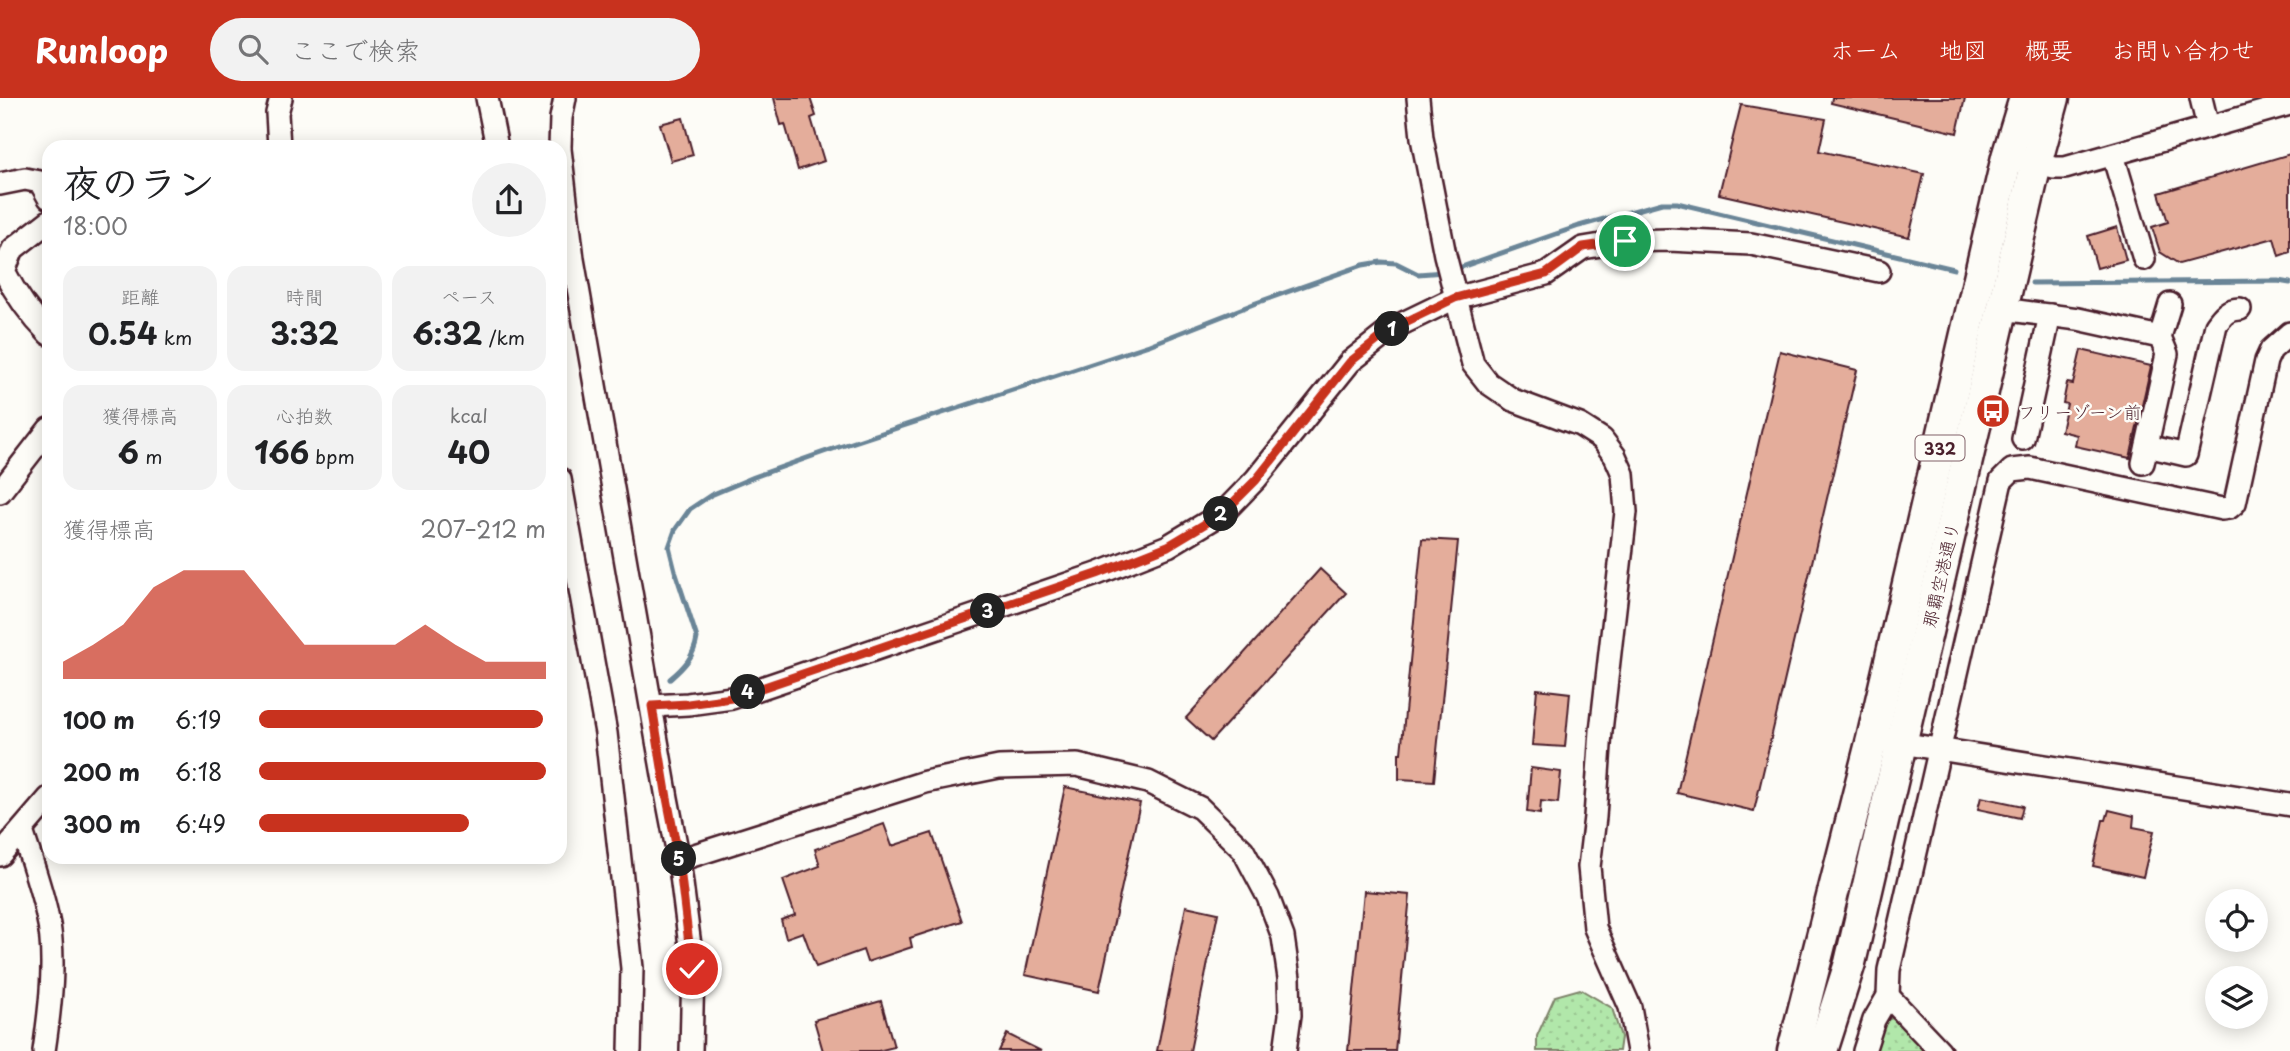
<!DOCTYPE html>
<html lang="ja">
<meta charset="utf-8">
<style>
body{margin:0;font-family:"Playpen Sans","Klee One",sans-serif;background:#f2f2f2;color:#202124;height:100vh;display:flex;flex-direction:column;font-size:26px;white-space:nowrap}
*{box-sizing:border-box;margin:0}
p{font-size:23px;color:#757577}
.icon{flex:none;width:38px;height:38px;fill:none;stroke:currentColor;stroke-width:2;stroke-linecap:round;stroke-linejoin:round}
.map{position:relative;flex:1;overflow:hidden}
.side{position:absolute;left:42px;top:42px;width:525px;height:724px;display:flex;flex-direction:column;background:#fff;border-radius:21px;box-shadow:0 4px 18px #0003}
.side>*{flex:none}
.buttons{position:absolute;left:2205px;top:791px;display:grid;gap:14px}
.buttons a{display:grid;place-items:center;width:63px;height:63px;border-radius:50%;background:#fff;box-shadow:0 4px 18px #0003;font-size:35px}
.pin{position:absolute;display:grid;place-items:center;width:60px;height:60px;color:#fff;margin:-30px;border:4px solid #fff;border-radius:50%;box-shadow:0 2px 7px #0007}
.km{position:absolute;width:35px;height:35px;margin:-18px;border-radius:50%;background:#222;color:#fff;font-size:19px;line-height:35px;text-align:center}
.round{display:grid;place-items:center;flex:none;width:74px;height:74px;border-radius:37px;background:#f2f2f2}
.summary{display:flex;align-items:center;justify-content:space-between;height:119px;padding:0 21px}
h1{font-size:38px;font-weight:700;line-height:52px}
.stats{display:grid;grid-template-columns:repeat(3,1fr);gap:10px;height:119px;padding:7px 21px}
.stats div{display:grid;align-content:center;border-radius:18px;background:#f2f2f2;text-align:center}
.stats b{font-size:30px;font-weight:700}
.stats small{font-size:19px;font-weight:400}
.stats p{font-size:19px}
.chart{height:196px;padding:14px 21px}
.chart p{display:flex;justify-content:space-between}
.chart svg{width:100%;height:126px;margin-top:7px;fill:#c8321e;opacity:.7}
ul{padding:0 21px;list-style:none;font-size:23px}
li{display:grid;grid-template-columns:112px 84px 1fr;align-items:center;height:52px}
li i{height:18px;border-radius:9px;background:#c8321e}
header{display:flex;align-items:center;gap:42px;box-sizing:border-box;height:98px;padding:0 35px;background:#c8321e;color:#fff}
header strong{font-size:33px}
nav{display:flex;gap:38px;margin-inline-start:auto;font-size:24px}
.search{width:490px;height:63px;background:#f2f2f2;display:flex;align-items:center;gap:18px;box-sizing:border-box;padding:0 24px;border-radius:38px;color:#757577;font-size:26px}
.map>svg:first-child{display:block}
</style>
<header>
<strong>Runloop</strong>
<div class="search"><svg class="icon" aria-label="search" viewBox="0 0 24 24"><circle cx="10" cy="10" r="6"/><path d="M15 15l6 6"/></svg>ここで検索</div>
<nav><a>ホーム</a><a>地図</a><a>概要</a><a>お問い合わせ</a></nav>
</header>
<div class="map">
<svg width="2290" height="953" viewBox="0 0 2290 953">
<defs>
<pattern id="grass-dots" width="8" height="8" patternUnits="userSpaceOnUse" patternTransform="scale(1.75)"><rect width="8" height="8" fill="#b1e7aa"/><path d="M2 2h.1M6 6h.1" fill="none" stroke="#9ac692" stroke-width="1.8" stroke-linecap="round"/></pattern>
</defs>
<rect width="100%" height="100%" fill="#fdfcf7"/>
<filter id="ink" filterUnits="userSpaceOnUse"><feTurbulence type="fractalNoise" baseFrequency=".0143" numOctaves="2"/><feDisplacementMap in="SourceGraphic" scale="14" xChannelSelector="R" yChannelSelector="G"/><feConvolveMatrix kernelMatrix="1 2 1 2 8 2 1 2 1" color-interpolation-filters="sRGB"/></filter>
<g filter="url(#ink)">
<g fill="url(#grass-dots)" stroke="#7e836a" stroke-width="2">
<polygon points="1580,891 1612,910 1621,939 1619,953 1537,953 1537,938 1555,898"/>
<polygon points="1892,920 1900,924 1927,953 1871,953 1880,925"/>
</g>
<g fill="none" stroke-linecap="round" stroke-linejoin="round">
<g stroke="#6a8597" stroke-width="5">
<polyline points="1453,172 1579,128 1662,105 1677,105 1954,171"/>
<polyline points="2032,185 2278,183 2290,185"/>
<path d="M670,581C684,569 694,559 697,540L675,473L669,449L675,432L690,411L711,397L754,379L824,354L1149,247L1256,205L1363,167L1381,164L1396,165L1418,176L1444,174"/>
</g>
</g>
<g fill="#e4ad9b" stroke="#4a1f2b" stroke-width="2">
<polygon points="774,0 810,0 816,18 811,20 824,63 798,72 785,26 781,27"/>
<polygon points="1832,0 1965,0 1957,35 1831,5"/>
<polygon points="1741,7 1826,21 1819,53 1924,76 1909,139 1719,96"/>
<polygon points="683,20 693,57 671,63 660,26"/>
<polygon points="2290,56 2290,154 2279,158 2274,140 2179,166 2160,154 2152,129 2168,124 2159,95"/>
<polygon points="2117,129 2126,162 2097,170 2088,138"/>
<polygon points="2081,252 2151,268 2130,360 2075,348 2077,337 2061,333 2067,306 2063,305 2067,285 2073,286"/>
<polygon points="1780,253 1857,272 1754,713 1677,695"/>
<polygon points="1422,441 1458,443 1434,683 1399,681 1399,655 1401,655"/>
<polygon points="1320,471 1346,495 1211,643 1186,620"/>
<polygon points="1537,591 1570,595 1565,649 1532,647"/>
<polygon points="1531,670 1561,674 1558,705 1541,703 1540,716 1527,714"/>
<polygon points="1065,689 1140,705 1099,893 1025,877"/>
<polygon points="1981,699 2023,708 2020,720 1978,711"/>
<polygon points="2109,712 2134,718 2133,729 2154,733 2143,779 2093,768 2103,722 2106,722"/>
<polygon points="884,726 892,748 932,735 962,823 910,840 912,849 867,864 863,852 816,869 803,834 786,840 781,822 795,817 783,782 820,768 815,751"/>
<polygon points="1364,793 1410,797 1395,953 1348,953"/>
<polygon points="1186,808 1218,815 1190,953 1157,953"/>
<polygon points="881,903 894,949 878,953 823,953 814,922"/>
<polygon points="1007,936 1041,953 999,953"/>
</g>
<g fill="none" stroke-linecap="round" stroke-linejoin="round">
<g stroke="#4a1f2b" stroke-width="26">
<g id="minor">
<polyline points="487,0 497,49"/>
<polyline points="1418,0 1422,40 1445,157 1473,266 1488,285 1513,302 1580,327 1602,341 1615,358 1623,376 1626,414 1601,633 1595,719 1589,769 1595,830 1630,909 1638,953"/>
<polyline points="2201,0 2208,29"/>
<polyline points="279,49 277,15 281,0"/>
<polyline points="560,49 561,20 565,0"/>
<polyline points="560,51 573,161 667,700 679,762 693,871 691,953"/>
<polyline points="2113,57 2144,161"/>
<polyline points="2025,63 2054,70 2065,70 2290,6"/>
<polyline points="0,86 25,81 40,84 49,100"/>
<path d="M49,123L13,151L4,173C16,197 30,217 49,236"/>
<polyline points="2002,211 2078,221 2160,239 2167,256 2143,365"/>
<polyline points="2160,239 2170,206"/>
<polyline points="2023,341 2050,217"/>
<path d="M2147,348L2186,357L2216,227C2223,217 2228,211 2240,211"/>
<polyline points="560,381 606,635 632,870 630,953"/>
<polyline points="0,394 49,331"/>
<polyline points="652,608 688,606 732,600 1097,476 1168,448 1223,415 1256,381 1350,264 1393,230 1455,200 1546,176 1583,150 1625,143 1669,142 1751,146 1879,173"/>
<polyline points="1888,643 2290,707"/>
<path d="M22,733C31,761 41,789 47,817C57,857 50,912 44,953"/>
<polyline points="0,757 49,700"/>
<polyline points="679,762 925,684 999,669 1077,667 1148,684 1200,710 1243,752 1268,799 1283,839 1289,880 1290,917 1285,953"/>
<polyline points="1888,898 1940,953"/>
<polyline points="1864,953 1874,922 1888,898 1889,872 2001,383 2012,372 2030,370 2222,411 2229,410 2235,405 2266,263 2271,252 2290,235"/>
</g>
</g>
<g stroke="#4a1f2b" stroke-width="35">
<g id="highway">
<polyline points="1793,953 1872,641 2007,59 2025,0"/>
<polyline points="1822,953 1850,865 2036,66 2054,0"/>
</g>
</g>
<use href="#minor" stroke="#fdfcf7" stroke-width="21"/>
<use href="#highway" stroke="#fdfcf7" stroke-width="30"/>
</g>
</g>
<g fill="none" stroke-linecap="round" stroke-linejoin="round" filter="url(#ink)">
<g stroke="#fff" stroke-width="14">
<polyline id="route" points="692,871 679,762 667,700 652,608 688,606 732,600 1097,476 1168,448 1223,415 1256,382 1350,264 1393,230 1455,200 1546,176 1583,149 1625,143"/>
</g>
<use href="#route" stroke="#c8321e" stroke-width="9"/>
</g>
<defs>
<g id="bus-disc" transform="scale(1.75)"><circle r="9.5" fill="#c8321e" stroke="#fdfcf7"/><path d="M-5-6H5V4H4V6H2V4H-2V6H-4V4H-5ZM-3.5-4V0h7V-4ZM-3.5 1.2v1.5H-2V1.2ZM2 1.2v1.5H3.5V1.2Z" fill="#fff"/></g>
</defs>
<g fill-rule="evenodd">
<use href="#bus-disc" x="1993" y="313"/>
</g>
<g text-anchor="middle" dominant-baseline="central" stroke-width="5" stroke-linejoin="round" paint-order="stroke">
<rect fill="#fdfcf7" stroke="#806168" stroke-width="2" x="1915.5" y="337.5" width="49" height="25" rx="5"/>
<g font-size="16" font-weight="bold" fill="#4a1f2b">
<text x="1940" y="350">332</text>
</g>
<g font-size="18" fill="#4a1f2b" stroke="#fdfcf7" text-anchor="start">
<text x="2018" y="313">フリーゾーン前</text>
</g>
<g font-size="18" fill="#4a1f2b" stroke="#fdfcf7">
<text transform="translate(1940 477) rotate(-77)">那覇空港通り</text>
</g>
</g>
</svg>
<div class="buttons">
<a><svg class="icon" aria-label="locate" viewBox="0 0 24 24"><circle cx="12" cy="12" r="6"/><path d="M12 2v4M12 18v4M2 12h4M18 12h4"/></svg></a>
<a><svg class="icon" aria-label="layers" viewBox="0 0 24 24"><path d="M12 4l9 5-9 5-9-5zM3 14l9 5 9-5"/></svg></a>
</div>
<div class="pin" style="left:1625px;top:143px;background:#1e9e55"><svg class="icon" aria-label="arrive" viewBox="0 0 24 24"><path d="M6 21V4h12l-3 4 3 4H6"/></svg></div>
<div class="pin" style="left:692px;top:871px;background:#d93025"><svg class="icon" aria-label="check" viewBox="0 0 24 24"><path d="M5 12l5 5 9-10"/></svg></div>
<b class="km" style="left:1392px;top:231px">1</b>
<b class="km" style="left:1221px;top:416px">2</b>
<b class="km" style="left:988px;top:513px">3</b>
<b class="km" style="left:748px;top:594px">4</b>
<b class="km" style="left:679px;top:761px">5</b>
<section class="side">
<div class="summary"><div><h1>夜のラン</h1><p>18:00</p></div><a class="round"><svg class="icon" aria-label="share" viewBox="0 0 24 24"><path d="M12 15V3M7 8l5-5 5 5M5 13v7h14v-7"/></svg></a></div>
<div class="stats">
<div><p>距離</p><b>0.54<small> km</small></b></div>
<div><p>時間</p><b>3:32</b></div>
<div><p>ペース</p><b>6:32<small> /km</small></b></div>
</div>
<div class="stats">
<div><p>獲得標高</p><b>6<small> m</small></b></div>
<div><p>心拍数</p><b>166<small> bpm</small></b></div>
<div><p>kcal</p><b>40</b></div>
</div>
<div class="chart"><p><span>獲得標高</span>207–212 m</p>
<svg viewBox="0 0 160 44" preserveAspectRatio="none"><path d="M0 44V38L10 32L20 25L30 12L40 6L50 6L60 6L70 19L80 32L90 32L100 32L110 32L120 25L130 32L140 38L150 38L160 38V44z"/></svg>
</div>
<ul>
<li><b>100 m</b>6:19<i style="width:99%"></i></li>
<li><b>200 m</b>6:18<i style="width:100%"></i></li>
<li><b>300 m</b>6:49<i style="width:73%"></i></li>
</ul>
</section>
</div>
